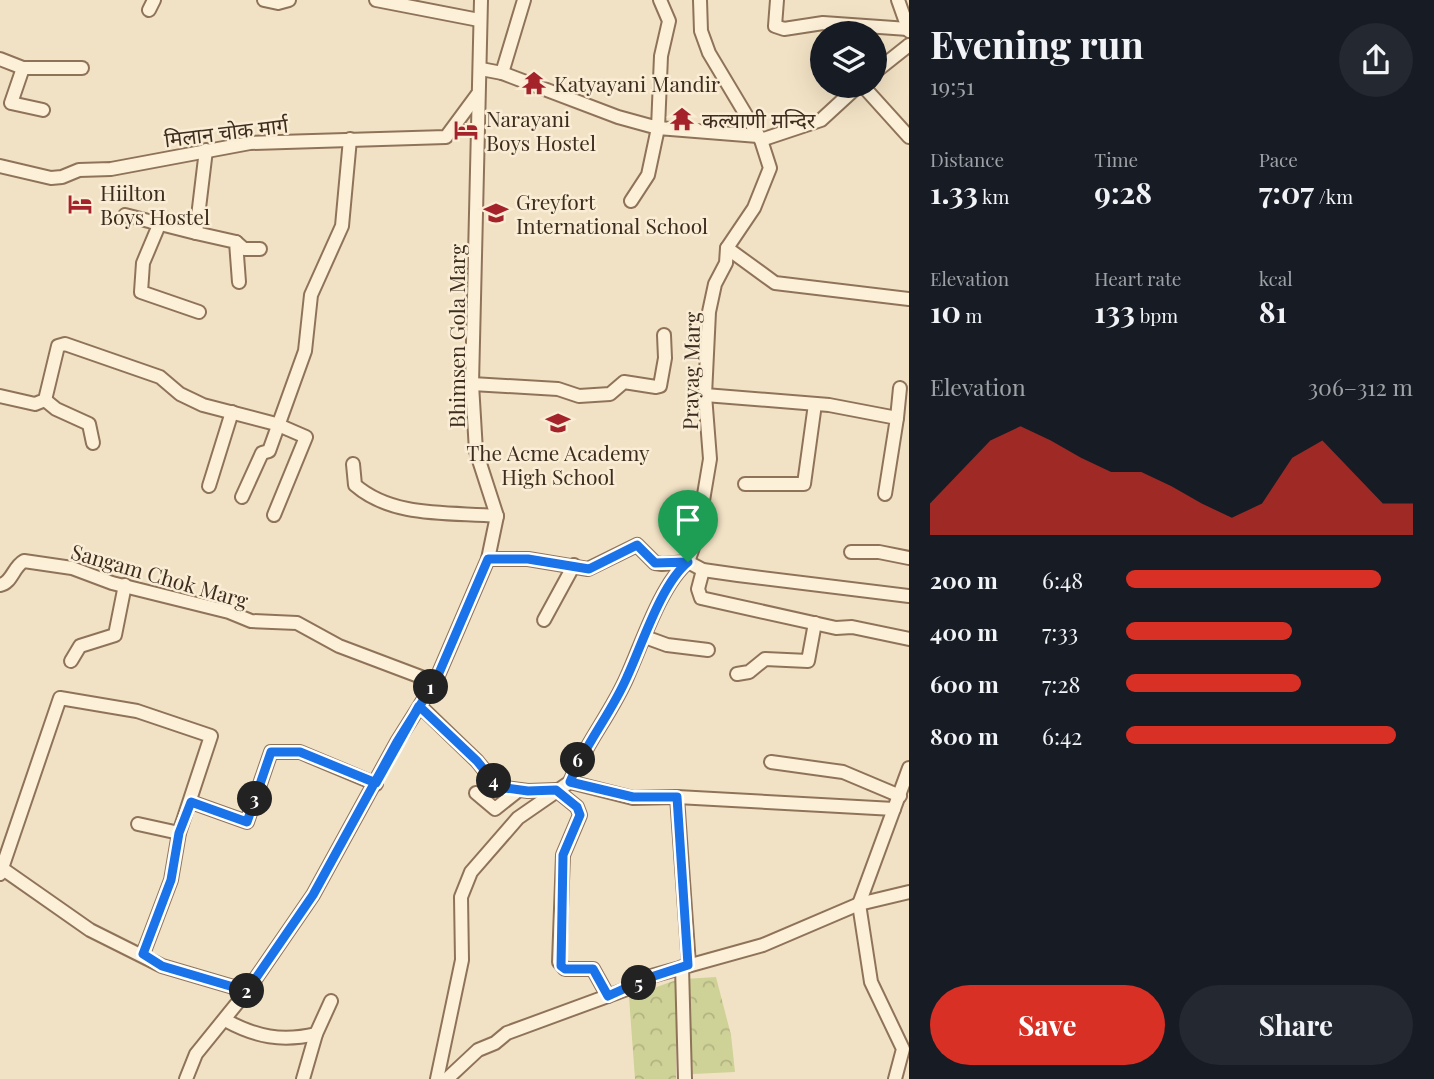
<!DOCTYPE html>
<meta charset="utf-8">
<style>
body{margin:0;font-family:"Playfair Display","Noto Sans Devanagari",serif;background:#242831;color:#f1f3f6;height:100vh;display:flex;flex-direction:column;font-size:26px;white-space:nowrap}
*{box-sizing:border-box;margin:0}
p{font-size:23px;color:#9ea1a6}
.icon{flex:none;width:38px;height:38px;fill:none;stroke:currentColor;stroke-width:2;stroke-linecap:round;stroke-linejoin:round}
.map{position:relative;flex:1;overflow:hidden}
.side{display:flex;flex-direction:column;background:#171b24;width:525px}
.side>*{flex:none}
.tools{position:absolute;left:810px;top:21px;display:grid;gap:14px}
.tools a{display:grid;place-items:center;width:77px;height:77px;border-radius:50%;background:#171b24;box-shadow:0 7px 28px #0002;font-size:35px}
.pin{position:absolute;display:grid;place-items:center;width:60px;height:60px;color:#fff;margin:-72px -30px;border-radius:50% 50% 50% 0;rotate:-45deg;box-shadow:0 0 7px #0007}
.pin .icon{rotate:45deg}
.km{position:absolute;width:35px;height:35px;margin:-18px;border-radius:50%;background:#222;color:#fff;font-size:19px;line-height:35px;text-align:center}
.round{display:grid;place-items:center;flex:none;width:74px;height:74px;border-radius:37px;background:#242831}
.headline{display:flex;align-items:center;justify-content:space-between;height:119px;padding:0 21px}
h1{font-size:38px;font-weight:700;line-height:52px}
.metrics{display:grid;grid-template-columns:repeat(3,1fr);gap:10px;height:119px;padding:7px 21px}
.metrics div{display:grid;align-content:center}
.metrics b{font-size:30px;font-weight:700}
.metrics small{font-size:19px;font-weight:400}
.metrics p{font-size:19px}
.chart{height:196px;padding:14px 21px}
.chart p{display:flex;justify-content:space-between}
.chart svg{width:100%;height:126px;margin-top:7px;fill:#d93025;opacity:.7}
.primary-button{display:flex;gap:14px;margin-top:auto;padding:14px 21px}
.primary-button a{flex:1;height:80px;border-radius:42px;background:#d93025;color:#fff;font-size:28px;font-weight:700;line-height:80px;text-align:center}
.primary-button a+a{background:#242831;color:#f1f3f6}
ul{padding:0 21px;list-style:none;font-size:23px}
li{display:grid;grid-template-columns:112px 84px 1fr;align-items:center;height:52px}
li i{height:18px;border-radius:9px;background:#d93025}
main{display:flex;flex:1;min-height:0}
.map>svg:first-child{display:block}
</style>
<main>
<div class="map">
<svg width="909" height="1079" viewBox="0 0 909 1079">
<defs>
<pattern id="park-crowns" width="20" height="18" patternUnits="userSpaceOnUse" patternTransform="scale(1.75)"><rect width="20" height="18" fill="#ced297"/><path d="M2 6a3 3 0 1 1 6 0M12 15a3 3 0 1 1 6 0" fill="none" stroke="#b2b482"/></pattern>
</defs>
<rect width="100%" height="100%" fill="#f2e2c5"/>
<g fill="url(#park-crowns)">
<polygon points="716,977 731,1035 735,1072 693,1074 685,979"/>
<polygon points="676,980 676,1079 635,1079 629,997"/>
</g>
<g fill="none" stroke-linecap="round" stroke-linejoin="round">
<g stroke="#8f7359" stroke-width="16">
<g id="minor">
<polyline points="264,0 278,3 289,0"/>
<polyline points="376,0 479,20"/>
<polyline points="777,0 775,26 784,29 823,23 908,29"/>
<polyline points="898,0 909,31"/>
<polyline points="149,10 154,0"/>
<polyline points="0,59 23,68 11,103 43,110"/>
<polyline points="23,68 82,68"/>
<polyline points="481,69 502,73 618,117 658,128 661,56 669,21 660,0"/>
<polyline points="875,72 909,45"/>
<polyline points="502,73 524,0"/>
<polyline points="863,86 909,137"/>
<polyline points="761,140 821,120 858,86"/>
<polyline points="206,150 196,233 236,242 239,282"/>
<polyline points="0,166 51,178 62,177 79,170 111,169 250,143 446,137 477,95"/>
<polyline points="631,201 648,175 658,128 758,136"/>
<polyline points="125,215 196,233"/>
<polyline points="159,225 143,263 141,292 199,312"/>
<polyline points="236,242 244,249 260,249"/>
<polyline points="727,248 775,283 909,299"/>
<polyline points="472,384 558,389 579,396 610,394 624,382 656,387 660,386 665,358 664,335"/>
<polyline points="705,395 829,405 897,418 885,494"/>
<polyline points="0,396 35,404 45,400 58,346 65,344 160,377 180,394 203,405 276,424 306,437 274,515"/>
<polyline points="45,400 56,409 89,424 93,443"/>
<polyline points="897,418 900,388"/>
<path d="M353,464L355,485C393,518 449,512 497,516"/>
<polyline points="745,484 804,484 815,404"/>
<polyline points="209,486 232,412"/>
<polyline points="242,497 262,453 269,451 305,351 311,295 342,226 350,139"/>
<polyline points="851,552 879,552 909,558"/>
<polyline points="488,559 528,559 588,569 637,545 655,563 662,564 688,562 703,570 738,575 909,596"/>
<polyline points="688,562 697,536 710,459 705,395 709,312 715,284 726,263 727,248 754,208 770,168 761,140 709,53 701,31 700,0"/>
<polyline points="703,570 698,589 701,598 836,628 852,627 909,639"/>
<path d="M0,585C12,583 13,567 24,561L72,568L112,583L229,612L251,621L297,623L339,646L429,680H436"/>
<polyline points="544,620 574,565"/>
<polyline points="645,637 667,645 708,650"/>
<polyline points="71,661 80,646 115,635 125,585"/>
<polyline points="737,674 749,672 765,659 808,661 815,623"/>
<polyline points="420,706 477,761 498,787 528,791 556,790 577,807 580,815 563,855 559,962 565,969 593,969 608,996"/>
<polyline points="771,762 843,772 900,796"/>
<polyline points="570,782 633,798 677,797 894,809"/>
<path d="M570,782C585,744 611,714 627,677C642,644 661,584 688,562"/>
<polyline points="476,793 495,809 519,790"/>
<polyline points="677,797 689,965"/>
<polyline points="191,802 247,822 271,752 300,752 376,784"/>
<polyline points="138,824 179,833"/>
<polyline points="0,867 90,930 162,966 247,991"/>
<polyline points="0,874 60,698 137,711 211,736 179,833 171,880 143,954"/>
<polyline points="859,904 871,982 903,1049 895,1079"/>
<polyline points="859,904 909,768"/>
<polyline points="682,967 685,1079"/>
<path d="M225,1020C256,1037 282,1042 316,1034"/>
<polyline points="186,1079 196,1054 247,991 313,895 397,742 436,680 488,559 497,516 476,451 472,384 481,0"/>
<polyline points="303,1079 316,1034 331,1001"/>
<polyline points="437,1079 462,960 461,897 471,872 518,818 570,782"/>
<polyline points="447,1079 478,1050 495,1043 507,1033 635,986 648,977 763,945 859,904 909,892"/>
</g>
</g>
<use href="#minor" stroke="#fcf0d9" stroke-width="12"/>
</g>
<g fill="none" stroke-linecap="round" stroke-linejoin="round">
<g stroke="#fff" stroke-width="14">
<path id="route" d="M688,562L655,563L637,545L589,569L528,559H488L436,680L397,742L313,895L247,991L162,966L143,954L171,880L179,833L191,802L247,822L271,752H300L376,783L419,706L477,761L498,787L528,791L556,790L577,807L580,815L563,855L561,966L565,969H593L608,996L648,978L688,965L677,797H633L570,782C585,744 611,714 627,677C642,645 661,584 688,562"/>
</g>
<use href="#route" stroke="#1a73e8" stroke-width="9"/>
</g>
<defs>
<g id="temple-bare" transform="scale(1.89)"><path d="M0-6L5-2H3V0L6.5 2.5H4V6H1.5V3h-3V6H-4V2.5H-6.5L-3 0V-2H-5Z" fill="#a4232b" stroke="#f9edd5" stroke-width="2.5" paint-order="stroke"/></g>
<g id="hotel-bare" transform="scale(1.89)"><path d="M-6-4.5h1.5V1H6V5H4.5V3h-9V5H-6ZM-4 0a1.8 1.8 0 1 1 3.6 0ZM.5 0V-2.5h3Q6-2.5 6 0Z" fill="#a4232b" stroke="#f9edd5" stroke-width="2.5" paint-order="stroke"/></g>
<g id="school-bare" transform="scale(1.89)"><path d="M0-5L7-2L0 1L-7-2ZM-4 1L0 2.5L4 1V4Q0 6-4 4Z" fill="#a4232b" stroke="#f9edd5" stroke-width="2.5" paint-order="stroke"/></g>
</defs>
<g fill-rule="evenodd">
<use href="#temple-bare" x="534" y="83"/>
<use href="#temple-bare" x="682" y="119"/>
<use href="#hotel-bare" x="466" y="130"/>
<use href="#hotel-bare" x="80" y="204"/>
<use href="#school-bare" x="496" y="213"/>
<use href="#school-bare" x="558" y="423"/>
</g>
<g text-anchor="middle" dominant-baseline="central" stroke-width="5" stroke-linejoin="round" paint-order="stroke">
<g font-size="21" fill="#3e2c1e" stroke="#f9edd5" text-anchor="start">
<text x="554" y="83">Katyayani Mandir</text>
<text x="486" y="118">Narayani<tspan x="486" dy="24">Boys Hostel</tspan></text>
<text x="702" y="119">कल्याणी मन्दिर</text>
<text x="100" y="192">Hiilton<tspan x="100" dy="24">Boys Hostel</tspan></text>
<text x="516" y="201">Greyfort<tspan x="516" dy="24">International School</tspan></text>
<text x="558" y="452" text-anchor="middle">The Acme Academy<tspan x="558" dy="24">High School</tspan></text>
</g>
<g font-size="21" fill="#3e2c1e" stroke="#f9edd5">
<text transform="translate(226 131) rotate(-7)">मिलान चोक मार्ग</text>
<text transform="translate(456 336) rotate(-90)">Bhimsen Gola Marg</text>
<text transform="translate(690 371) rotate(-89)">Prayag Marg</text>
<text transform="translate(160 575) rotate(16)">Sangam Chok Marg</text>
</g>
</g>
</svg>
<div class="tools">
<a><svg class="icon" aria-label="layers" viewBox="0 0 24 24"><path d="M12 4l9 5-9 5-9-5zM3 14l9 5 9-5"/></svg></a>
</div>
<div class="pin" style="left:688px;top:562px;background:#1e9e55"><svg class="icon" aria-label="arrive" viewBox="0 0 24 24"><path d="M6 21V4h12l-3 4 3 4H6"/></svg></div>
<b class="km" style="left:431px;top:687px">1</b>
<b class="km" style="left:247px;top:991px">2</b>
<b class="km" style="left:255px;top:799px">3</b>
<b class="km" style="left:494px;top:781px">4</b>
<b class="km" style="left:639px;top:983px">5</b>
<b class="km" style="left:578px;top:760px">6</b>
</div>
<section class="side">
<div class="headline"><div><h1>Evening run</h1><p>19:51</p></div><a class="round"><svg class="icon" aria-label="share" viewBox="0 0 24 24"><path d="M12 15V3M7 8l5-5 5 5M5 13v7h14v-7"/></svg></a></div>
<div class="metrics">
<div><p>Distance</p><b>1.33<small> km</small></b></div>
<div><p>Time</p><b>9:28</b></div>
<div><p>Pace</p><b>7:07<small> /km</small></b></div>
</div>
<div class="metrics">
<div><p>Elevation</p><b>10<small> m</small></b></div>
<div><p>Heart rate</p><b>133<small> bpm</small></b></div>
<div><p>kcal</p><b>81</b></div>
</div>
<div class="chart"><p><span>Elevation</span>306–312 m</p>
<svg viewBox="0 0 160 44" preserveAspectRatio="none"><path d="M0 44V33L10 22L20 11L30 6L40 11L50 17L60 22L70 22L80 27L90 33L100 38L110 33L120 17L130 11L140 22L150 33L160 33V44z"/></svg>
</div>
<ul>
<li><b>200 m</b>6:48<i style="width:89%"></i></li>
<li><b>400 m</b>7:33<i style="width:58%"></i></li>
<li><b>600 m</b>7:28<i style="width:61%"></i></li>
<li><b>800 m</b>6:42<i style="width:94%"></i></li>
</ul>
<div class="primary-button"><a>Save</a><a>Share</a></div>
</section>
</main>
